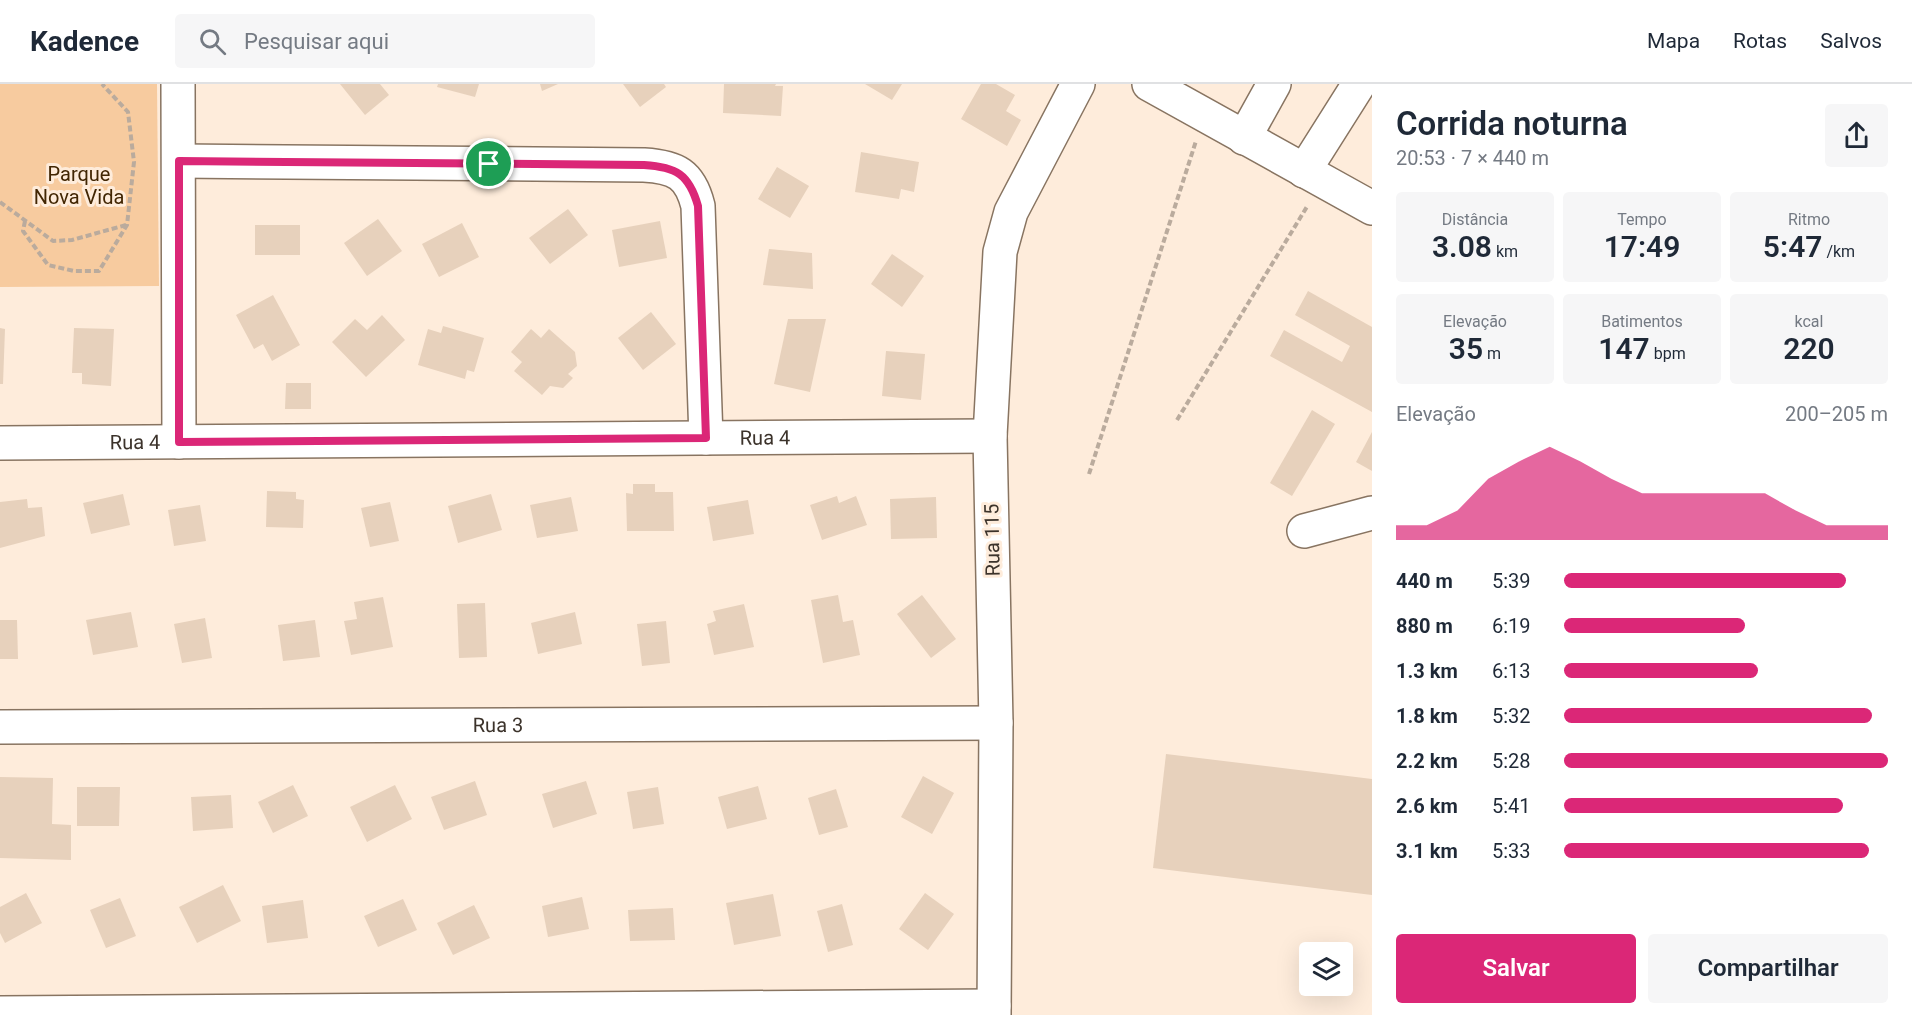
<!DOCTYPE html>
<html lang="pt">
<meta charset="utf-8">
<style>
body{margin:0;font-family:Roboto,sans-serif;background:#f6f6f7;color:#1f2937;height:100vh;display:flex;flex-direction:column;font-size:22px;white-space:nowrap}
*{box-sizing:border-box;margin:0}
p{font-size:20px;color:#747a83}
.icon{flex:none;width:33px;height:33px;fill:none;stroke:currentColor;stroke-width:2;stroke-linecap:round;stroke-linejoin:round}
.map{position:relative;flex:1;overflow:hidden}
.details{display:flex;flex-direction:column;background:#fff;width:540px}
.details>*{flex:none}
.fabs{position:absolute;left:1299px;top:858px;display:grid;gap:12px}
.fabs a{display:grid;place-items:center;width:54px;height:54px;border-radius:6px;background:#fff;box-shadow:0 6px 24px #0002;font-size:30px}
.pin{position:absolute;display:grid;place-items:center;width:51px;height:51px;color:#fff;margin:-26px;border:3px solid #fff;border-radius:50%;box-shadow:0 2px 6px #0007}
.round{display:grid;place-items:center;flex:none;width:63px;height:63px;border-radius:6px;background:#f6f6f7}
.head{display:flex;align-items:center;justify-content:space-between;height:102px;padding:0 24px}
h1{font-size:33px;font-weight:600;line-height:45px}
.stats{display:grid;grid-template-columns:repeat(3,1fr);gap:9px;height:102px;padding:6px 24px}
.stats div{display:grid;align-content:center;border-radius:6px;background:#f6f6f7;text-align:center}
.stats b{font-size:30px;font-weight:600}
.stats small{font-size:16px;font-weight:400}
.stats p{font-size:16px}
.chart{height:168px;padding:12px 24px}
.chart p{display:flex;justify-content:space-between}
.chart svg{width:100%;height:108px;margin-top:6px;fill:#db2777;opacity:.7}
.action{display:flex;gap:12px;margin-top:auto;padding:12px 24px}
.action a{flex:1;height:69px;border-radius:6px;background:#db2777;color:#fff;font-size:24px;font-weight:600;line-height:69px;text-align:center}
.action a+a{background:#f6f6f7;color:#1f2937}
ul{padding:0 24px;list-style:none;font-size:20px}
li{display:grid;grid-template-columns:96px 72px 1fr;align-items:center;height:45px}
li i{height:15px;border-radius:8px;background:#db2777}
header{display:flex;align-items:center;gap:36px;box-sizing:border-box;height:84px;padding:0 30px;background:#fff;border-bottom:2px solid #e0e1e3}
header strong{font-size:28px}
nav{display:flex;gap:33px;margin-inline-start:auto;font-size:21px}
.search{width:420px;height:54px;background:#f6f6f7;display:flex;align-items:center;gap:15px;box-sizing:border-box;padding:0 21px;border-radius:6px;color:#747a83;font-size:22px}
main{display:flex;flex:1;min-height:0}
.map>svg:first-child{display:block}
</style>
<header>
<strong>Kadence</strong>
<div class="search"><svg class="icon" aria-label="search" viewBox="0 0 24 24"><circle cx="10" cy="10" r="6"/><path d="M15 15l6 6"/></svg>Pesquisar aqui</div>
<nav><a>Mapa</a><a>Rotas</a><a>Salvos</a></nav>
</header>
<main>
<div class="map">
<svg width="1372" height="931" viewBox="0 0 1372 931">
<rect width="100%" height="100%" fill="#feecdb"/>
<polygon fill="#f7cb9f" points="0,0 157,0 159,202 0,203"/>
<g fill="#e7d1bc">
<polygon points="340,0 380,0 389,11 365,31"/>
<polygon points="438,0 479,0 475,13 437,3"/>
<polygon points="540,0 558,0 542,7"/>
<polygon points="623,0 664,0 666,3 640,23"/>
<polygon points="724,0 776,0 775,2 783,2 781,32 723,29"/>
<polygon points="865,0 902,0 892,16"/>
<polygon points="981,0 996,0 1015,11 1006,27 1021,36 1007,62 961,35"/>
<polygon points="861,68 919,78 914,108 901,105 899,115 855,108"/>
<polygon points="777,83 809,102 790,134 758,115"/>
<polygon points="568,125 588,151 550,180 529,154"/>
<polygon points="378,135 402,167 367,192 344,159"/>
<polygon points="660,137 667,174 619,183 612,146"/>
<polygon points="462,139 479,173 439,193 422,160"/>
<rect x="255" y="141" width="45" height="30"/>
<polygon points="769,165 812,169 813,205 763,201"/>
<polygon points="892,170 924,192 902,223 871,200"/>
<polygon points="1308,207 1372,243 1372,328 1270,272 1284,246 1342,278 1350,262 1295,231"/>
<polygon points="273,211 300,261 272,277 263,260 254,265 236,231"/>
<polygon points="651,228 676,260 643,286 618,254"/>
<polygon points="382,231 405,256 366,293 332,258 355,235 367,246"/>
<polygon points="788,235 826,235 810,308 774,300"/>
<polygon points="443,242 484,254 474,288 467,286 465,295 418,281 428,245 441,249"/>
<polygon points="0,244 5,245 3,300 0,300"/>
<polygon points="74,244 114,245 111,302 82,300 82,289 72,289"/>
<polygon points="531,245 541,254 549,245 575,268 577,282 568,290 573,294 563,304 550,302 542,311 514,287 522,278 511,268"/>
<polygon points="886,267 925,270 921,316 882,312"/>
<polygon points="286,299 311,299 311,325 285,325"/>
<polygon points="1312,326 1335,340 1292,412 1270,399"/>
<polygon points="1372,348 1372,387 1356,378"/>
<polygon points="633,400 655,400 655,408 673,408 674,447 627,447 626,409 633,410"/>
<polygon points="267,407 296,408 296,415 304,416 303,444 266,443"/>
<polygon points="123,410 130,441 91,450 83,419"/>
<polygon points="491,410 502,446 458,459 448,422"/>
<polygon points="837,412 839,419 856,412 867,441 822,456 810,421"/>
<polygon points="571,413 578,447 537,454 530,421"/>
<polygon points="936,413 937,454 891,455 890,415"/>
<polygon points="27,415 28,424 42,423 45,452 0,464 0,418"/>
<polygon points="748,416 754,450 713,457 707,423"/>
<polygon points="390,418 399,457 370,463 361,424"/>
<polygon points="200,421 206,457 174,462 168,426"/>
<polygon points="838,511 843,538 853,536 860,571 823,579 811,516"/>
<polygon points="922,511 956,555 931,574 897,530"/>
<polygon points="383,513 393,563 351,571 344,537 357,535 354,518"/>
<polygon points="485,519 487,573 459,574 457,520"/>
<polygon points="744,520 754,563 714,571 707,540 716,537 713,527"/>
<polygon points="131,528 138,563 93,571 86,536"/>
<polygon points="575,528 582,560 538,570 531,539"/>
<polygon points="205,534 212,574 182,579 174,540"/>
<polygon points="0,536 17,536 18,575 0,575"/>
<polygon points="315,536 320,573 283,577 278,541"/>
<polygon points="666,537 670,579 642,582 637,540"/>
<polygon points="1166,670 1372,695 1372,811 1153,784"/>
<polygon points="923,692 954,709 932,750 901,733"/>
<polygon points="0,693 53,694 52,740 71,741 71,776 0,774"/>
<polygon points="475,697 487,731 444,746 431,713"/>
<polygon points="586,697 597,730 553,744 542,710"/>
<polygon points="293,701 308,732 273,749 258,718"/>
<polygon points="395,701 412,735 367,758 350,723"/>
<polygon points="758,702 767,735 727,745 718,713"/>
<polygon points="77,703 120,703 119,742 77,742"/>
<polygon points="658,703 664,740 633,745 627,708"/>
<polygon points="836,705 848,743 819,751 808,714"/>
<polygon points="231,711 233,744 193,747 191,713"/>
<polygon points="223,801 241,837 197,859 179,823"/>
<polygon points="26,809 42,839 5,859 0,849 0,823"/>
<polygon points="925,809 954,830 928,866 899,845"/>
<polygon points="773,810 781,852 734,861 726,819"/>
<polygon points="582,813 589,845 548,853 542,822"/>
<polygon points="120,814 136,852 106,864 90,826"/>
<polygon points="403,815 417,846 378,863 364,832"/>
<polygon points="303,816 308,854 267,859 262,822"/>
<polygon points="842,820 853,861 828,868 817,827"/>
<polygon points="474,821 490,854 453,871 437,839"/>
<polygon points="673,824 675,856 630,857 628,826"/>
</g>
<g fill="none" stroke-linecap="round" stroke-linejoin="round">
<g stroke="#887461" stroke-width="36">
<g id="minor">
<polyline points="178,0 179,358"/>
<polyline points="1149,0 1372,124"/>
<polyline points="1244,54 1274,0"/>
<path d="M179,77L644,81C676,83 690,90 698,122L706,354"/>
<polyline points="1304,87 1359,0"/>
<path id="s1" d="M0,359L990,352"/>
<polyline points="1304,447 1372,429"/>
<path id="s2" d="M0,643L996,639"/>
<polyline points="0,929 994,922"/>
<polyline points="994,931 996,639 990,352 1000,168 1011,128 1078,0"/>
</g>
</g>
<g stroke="#baab9d" stroke-width="4" stroke-dasharray="6 3" stroke-linecap="butt">
<polyline points="0,118 53,157 72,156 126,141"/>
<polyline points="25,137 23,147 48,181 74,187 99,187 127,141 134,78 128,28 102,0"/>
<polyline points="1177,336 1308,121"/>
<polyline points="1089,390 1196,57"/>
</g>
<use href="#minor" stroke="#fff" stroke-width="33"/>
</g>
<g fill="none" stroke-linecap="round" stroke-linejoin="round">
<g stroke="#fff" stroke-width="12">
<path id="route" d="M179,77L644,81C676,83 689,90 698,122L706,354L179,358Z"/>
</g>
<use href="#route" stroke="#db2777" stroke-width="8"/>
</g>
<g text-anchor="middle" dominant-baseline="central" stroke-width="6" stroke-linejoin="round" paint-order="stroke">
<g font-size="20" fill="#422603" stroke="#feecdb">
<text x="79" y="90">Parque<tspan x="79" dy="23">Nova Vida</tspan></text>
</g>
<g font-size="20" fill="#3c332b" stroke="#feecdb">
<text stroke="none"><textPath href="#s1" startOffset="765">Rua 4</textPath></text>
<text stroke="none"><textPath href="#s1" startOffset="135">Rua 4</textPath></text>
<text transform="translate(992 456) rotate(-91)">Rua 115</text>
<text stroke="none"><textPath href="#s2" startOffset="498">Rua 3</textPath></text>
</g>
</g>
</svg>
<div class="fabs">
<a><svg class="icon" aria-label="layers" viewBox="0 0 24 24"><path d="M12 4l9 5-9 5-9-5zM3 14l9 5 9-5"/></svg></a>
</div>
<div class="pin" style="left:489px;top:80px;background:#1e9e55"><svg class="icon" aria-label="arrive" viewBox="0 0 24 24"><path d="M6 21V4h12l-3 4 3 4H6"/></svg></div>
</div>
<section class="details">
<div class="head"><div><h1>Corrida noturna</h1><p>20:53 · 7 × 440 m</p></div><a class="round"><svg class="icon" aria-label="share" viewBox="0 0 24 24"><path d="M12 15V3M7 8l5-5 5 5M5 13v7h14v-7"/></svg></a></div>
<div class="stats">
<div><p>Distância</p><b>3.08<small> km</small></b></div>
<div><p>Tempo</p><b>17:49</b></div>
<div><p>Ritmo</p><b>5:47<small> /km</small></b></div>
</div>
<div class="stats">
<div><p>Elevação</p><b>35<small> m</small></b></div>
<div><p>Batimentos</p><b>147<small> bpm</small></b></div>
<div><p>kcal</p><b>220</b></div>
</div>
<div class="chart"><p><span>Elevação</span>200–205 m</p>
<svg viewBox="0 0 160 44" preserveAspectRatio="none"><path d="M0 44V38L10 38L20 32L30 19L40 12L50 6L60 12L70 19L80 25L90 25L100 25L110 25L120 25L130 32L140 38L150 38L160 38V44z"/></svg>
</div>
<ul>
<li><b>440 m</b>5:39<i style="width:87%"></i></li>
<li><b>880 m</b>6:19<i style="width:56%"></i></li>
<li><b>1.3 km</b>6:13<i style="width:60%"></i></li>
<li><b>1.8 km</b>5:32<i style="width:95%"></i></li>
<li><b>2.2 km</b>5:28<i style="width:100%"></i></li>
<li><b>2.6 km</b>5:41<i style="width:86%"></i></li>
<li><b>3.1 km</b>5:33<i style="width:94%"></i></li>
</ul>
<div class="action"><a>Salvar</a><a>Compartilhar</a></div>
</section>
</main>
